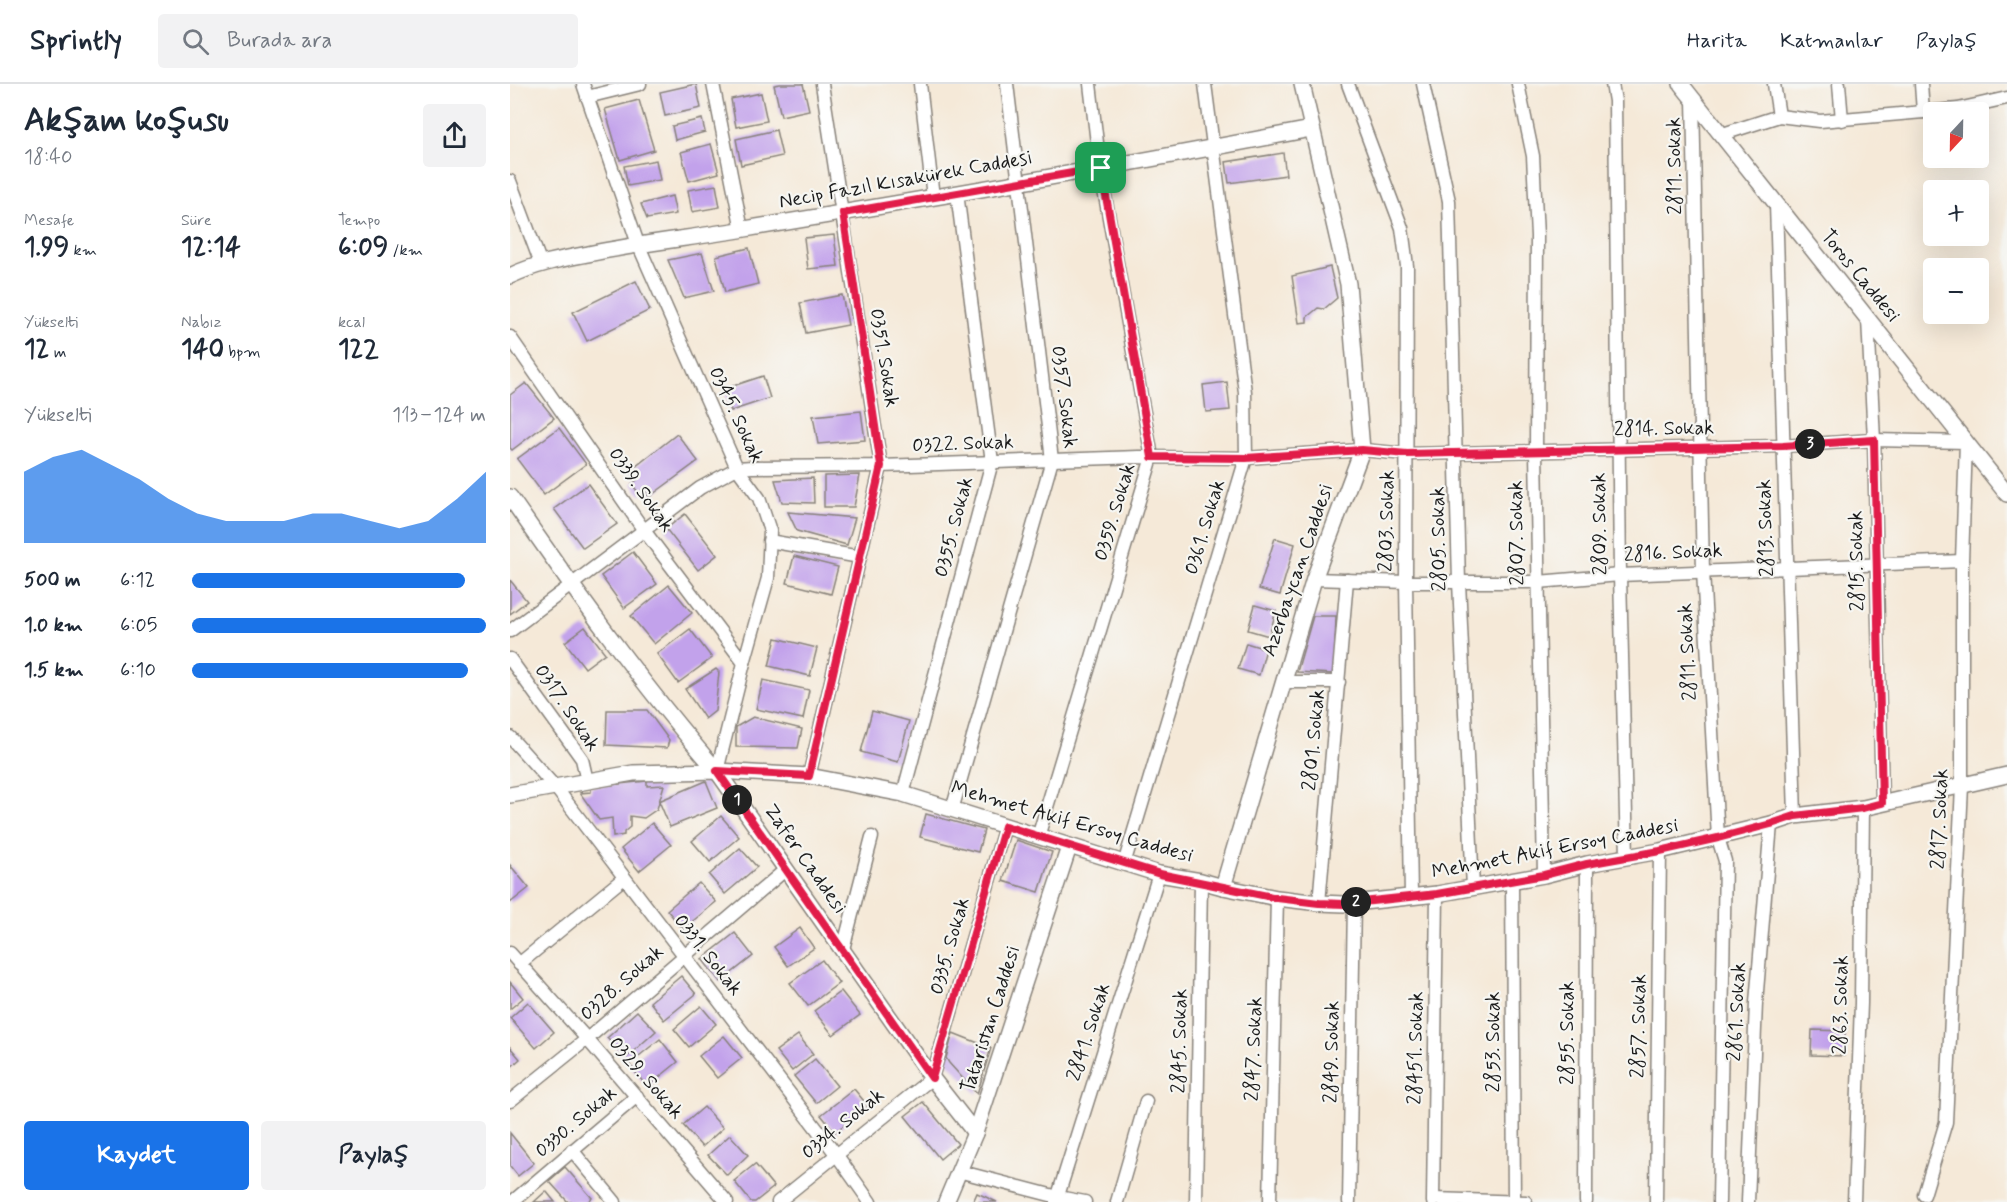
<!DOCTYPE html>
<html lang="tr">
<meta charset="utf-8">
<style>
body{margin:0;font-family:Mynerve,sans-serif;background:#f2f2f3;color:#1f2937;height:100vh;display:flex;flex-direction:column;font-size:22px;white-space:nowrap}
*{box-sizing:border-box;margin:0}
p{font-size:20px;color:#747a83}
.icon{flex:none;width:33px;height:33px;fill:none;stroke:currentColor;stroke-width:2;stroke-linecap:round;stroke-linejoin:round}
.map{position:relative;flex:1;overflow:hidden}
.side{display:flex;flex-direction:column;background:#fff;width:510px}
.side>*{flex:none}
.needle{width:39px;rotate:202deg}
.tools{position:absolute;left:1413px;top:18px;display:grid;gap:12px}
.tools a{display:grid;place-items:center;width:66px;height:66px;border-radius:6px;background:#fff;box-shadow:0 6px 24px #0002;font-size:30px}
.pin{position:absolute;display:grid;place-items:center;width:51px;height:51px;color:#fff;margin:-26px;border-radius:12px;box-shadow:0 3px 9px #0006}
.km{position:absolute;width:30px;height:30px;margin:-15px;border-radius:50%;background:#222;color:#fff;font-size:16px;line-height:30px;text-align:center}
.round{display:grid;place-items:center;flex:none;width:63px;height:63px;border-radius:6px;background:#f2f2f3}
.head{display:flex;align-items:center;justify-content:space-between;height:102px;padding:0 24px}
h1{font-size:33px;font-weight:700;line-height:45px}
.stats{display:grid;grid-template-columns:repeat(3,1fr);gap:9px;height:102px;padding:6px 24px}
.stats div{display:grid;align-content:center}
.stats b{font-size:26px;font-weight:700}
.stats small{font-size:16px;font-weight:400}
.stats p{font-size:16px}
.chart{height:168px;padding:12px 24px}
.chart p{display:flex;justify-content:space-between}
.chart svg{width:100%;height:108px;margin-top:6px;fill:#1a73e8;opacity:.7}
.primary-button{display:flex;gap:12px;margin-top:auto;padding:12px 24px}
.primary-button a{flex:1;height:69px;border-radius:6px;background:#1a73e8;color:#fff;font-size:24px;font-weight:700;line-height:69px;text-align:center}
.primary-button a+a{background:#f2f2f3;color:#1f2937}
ul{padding:0 24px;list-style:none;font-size:20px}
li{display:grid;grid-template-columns:96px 72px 1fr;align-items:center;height:45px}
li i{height:15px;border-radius:8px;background:#1a73e8}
header{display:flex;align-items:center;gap:36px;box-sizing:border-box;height:84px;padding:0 30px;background:#fff;border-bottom:2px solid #e0e1e3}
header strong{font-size:28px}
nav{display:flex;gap:33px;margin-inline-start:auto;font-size:21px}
.search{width:420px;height:54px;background:#f2f2f3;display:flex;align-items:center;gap:15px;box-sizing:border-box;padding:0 21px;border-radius:6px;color:#747a83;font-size:22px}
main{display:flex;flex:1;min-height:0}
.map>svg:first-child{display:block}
</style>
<header>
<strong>Sprintly</strong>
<div class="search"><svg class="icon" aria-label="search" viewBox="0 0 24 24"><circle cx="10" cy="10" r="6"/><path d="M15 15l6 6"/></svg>Burada ara</div>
<nav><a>Harita</a><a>Katmanlar</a><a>Paylaş</a></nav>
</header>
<main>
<section class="side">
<div class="head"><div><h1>Akşam koşusu</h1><p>18:40</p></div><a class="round"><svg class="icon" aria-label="share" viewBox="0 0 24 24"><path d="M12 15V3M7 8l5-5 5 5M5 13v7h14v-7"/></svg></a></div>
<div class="stats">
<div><p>Mesafe</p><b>1.99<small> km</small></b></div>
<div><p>Süre</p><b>12:14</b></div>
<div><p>Tempo</p><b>6:09<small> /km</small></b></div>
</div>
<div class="stats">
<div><p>Yükselti</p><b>12<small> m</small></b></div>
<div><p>Nabız</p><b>140<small> bpm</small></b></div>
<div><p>kcal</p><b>122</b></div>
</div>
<div class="chart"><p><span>Yükselti</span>113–124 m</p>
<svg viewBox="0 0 160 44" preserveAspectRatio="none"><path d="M0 44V15L10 9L20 6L30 12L40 18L50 26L60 32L70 35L80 35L90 35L100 32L110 32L120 35L130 38L140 35L150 26L160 15V44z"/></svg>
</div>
<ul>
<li><b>500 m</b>6:12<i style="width:93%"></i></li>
<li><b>1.0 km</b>6:05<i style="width:100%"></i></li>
<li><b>1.5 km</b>6:10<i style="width:94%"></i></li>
</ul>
<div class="primary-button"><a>Kaydet</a><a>Paylaş</a></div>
</section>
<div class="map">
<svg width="1497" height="1118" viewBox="0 0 1497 1118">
<rect width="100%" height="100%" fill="#f6f6f2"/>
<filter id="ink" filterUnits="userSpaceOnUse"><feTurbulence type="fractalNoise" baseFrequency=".0167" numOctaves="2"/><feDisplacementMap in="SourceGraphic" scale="12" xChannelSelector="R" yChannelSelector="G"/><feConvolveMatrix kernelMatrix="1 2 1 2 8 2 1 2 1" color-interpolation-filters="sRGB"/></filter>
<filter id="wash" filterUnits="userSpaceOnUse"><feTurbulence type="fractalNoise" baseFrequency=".008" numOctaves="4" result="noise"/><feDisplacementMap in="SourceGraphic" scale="24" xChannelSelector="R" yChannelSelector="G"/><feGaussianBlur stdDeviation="1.35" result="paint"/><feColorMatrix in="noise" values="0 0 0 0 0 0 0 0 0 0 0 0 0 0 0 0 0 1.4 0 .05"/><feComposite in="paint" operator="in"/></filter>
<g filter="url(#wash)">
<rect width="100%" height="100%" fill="#f5e9d8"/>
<g id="blocks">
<g fill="#c2a2eb">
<polygon points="186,0 191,24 155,32 150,8"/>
<polygon points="270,0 293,0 299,26 271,32 264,1"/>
<polygon points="251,9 257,37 226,43 221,15"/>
<polygon points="129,16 144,66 110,76 95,25"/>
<polygon points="192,35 195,48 165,56 162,42"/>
<polygon points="266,46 272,72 231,81 226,55"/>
<polygon points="201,60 209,89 179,97 171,68"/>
<polygon points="773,69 776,91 719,99 716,78"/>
<polygon points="146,76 150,96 118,102 114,82"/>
<polygon points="206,101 210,123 182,128 178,106"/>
<polygon points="162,112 166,130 137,135 131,120"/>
<polygon points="324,151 328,182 298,185 294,154"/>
<polygon points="239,164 248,200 215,208 206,172"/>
<polygon points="192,169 204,207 174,214 158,176"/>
<polygon points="820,183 827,214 814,225 808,224 797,233 797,238 789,239 782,192"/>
<polygon points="126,197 140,226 77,257 63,228"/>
<polygon points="332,211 338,241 296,249 290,219"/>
<polygon points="253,292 260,314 221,327 214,305"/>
<polygon points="717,298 720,326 696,328 693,301"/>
<polygon points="16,299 44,334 2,366 0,364 0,311"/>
<polygon points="351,327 355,356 308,360 303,332"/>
<polygon points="49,344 76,380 34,411 7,375"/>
<polygon points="167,350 188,377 139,413 136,408 130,411 122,400 127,396 120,387"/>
<polygon points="350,391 344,423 314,423 314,392"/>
<polygon points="303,394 304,419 272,418 265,396"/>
<polygon points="78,400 107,440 73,464 44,425"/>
<polygon points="278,428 345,434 337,461 287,447"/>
<polygon points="175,430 207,471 188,486 156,445"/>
<polygon points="765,454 785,460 770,511 749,505"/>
<polygon points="123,468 147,500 114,524 91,492"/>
<polygon points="284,472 328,483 321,510 277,499"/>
<polygon points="0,496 17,517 0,530"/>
<polygon points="159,501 182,529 144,560 121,532"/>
<polygon points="745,521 766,527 759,552 738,546"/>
<polygon points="803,532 826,532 824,590 787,588"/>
<polygon points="75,543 95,569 75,584 55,558"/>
<polygon points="180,545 202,574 168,599 147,570"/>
<polygon points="266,554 307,564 300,592 259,582"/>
<polygon points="736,559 756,565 749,591 728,585"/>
<polygon points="206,585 209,588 205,627 195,635 175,605"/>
<polygon points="253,596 299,606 293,635 246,625"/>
<polygon points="97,626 137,626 159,656 157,664 96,661"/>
<polygon points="362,627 399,637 388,678 351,668"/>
<polygon points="243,633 292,645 288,664 226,663 226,643"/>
<polygon points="137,697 137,702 154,701 147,725 134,734 120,732 120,743 114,748 114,751 103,753 102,734 89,736 70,709 81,708 81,703"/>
<polygon points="196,697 207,724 160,743 149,717"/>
<polygon points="416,730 474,746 468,768 410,753"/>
<polygon points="211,732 229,753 200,778 182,757"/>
<polygon points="142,739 161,761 129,787 111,765"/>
<polygon points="506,756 542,768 529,808 493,797"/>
<polygon points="230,764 247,783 215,810 199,791"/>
<polygon points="0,781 19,804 0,819"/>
<polygon points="189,799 206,818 173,845 157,826"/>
<polygon points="290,844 304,864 278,882 264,863"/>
<polygon points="225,849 243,872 210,898 192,875"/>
<polygon points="312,876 329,899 298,922 280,899"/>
<polygon points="171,892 186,910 154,936 140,918"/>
<polygon points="0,898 13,914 0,925"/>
<polygon points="331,907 350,931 323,951 304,927"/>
<polygon points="18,918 44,948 26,964 0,934"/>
<polygon points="191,922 206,940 179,963 164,945"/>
<polygon points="127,927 146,947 116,974 97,954"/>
<polygon points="1302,946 1335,947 1334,972 1301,971"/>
<polygon points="443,949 481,964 467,1010 439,979 436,974"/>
<polygon points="288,951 303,970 282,987 266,967"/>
<polygon points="214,952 232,974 207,994 189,972"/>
<polygon points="150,955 168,978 137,1003 119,980"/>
<polygon points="0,963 10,975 0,984"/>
<polygon points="305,975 327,1002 306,1019 284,992"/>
<polygon points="344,1005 358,1022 325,1048 311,1031"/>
<polygon points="413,1018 448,1060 430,1075 395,1032"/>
<polygon points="194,1023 213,1044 192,1063 173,1041"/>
<polygon points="0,1049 24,1079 8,1092 0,1082"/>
<polygon points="220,1051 238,1071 217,1091 198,1071"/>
<polygon points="245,1080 264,1103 245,1118 241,1118 224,1097"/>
<polygon points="55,1083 82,1114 77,1118 58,1118 39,1097"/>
<polygon points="36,1107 45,1118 24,1118"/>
<polygon points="467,1109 487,1118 463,1118"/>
</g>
</g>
</g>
<g filter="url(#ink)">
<use href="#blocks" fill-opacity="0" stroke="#88827a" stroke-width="1.5"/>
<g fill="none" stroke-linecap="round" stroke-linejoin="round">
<g stroke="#88827a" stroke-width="15">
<g id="minor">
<polyline points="73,0 128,160 227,384 249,414 260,447 258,494 234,579 207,687"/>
<polyline points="203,0 232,146"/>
<polyline points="410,0 423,113"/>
<polyline points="838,0 892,144 897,182 896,498 901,812"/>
<polyline points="913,0 939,117 949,498 963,804"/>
<polyline points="1008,0 1023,72 1027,152 1026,368 1034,791"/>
<polyline points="1102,0 1105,17 1110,491 1117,772"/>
<polyline points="1264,0 1269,32"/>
<polyline points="1329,0 1332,36"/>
<polyline points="1411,0 1413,28"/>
<polyline points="77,13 130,0"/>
<polyline points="1183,15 1193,487 1208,754 1215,777 1209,1118"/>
<polyline points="1210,51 1269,32 1310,37 1448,25 1497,14"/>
<polyline points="0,97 31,180"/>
<polyline points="1266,120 1285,732"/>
<polyline points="1358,235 1364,356 1372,719"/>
<polyline points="0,253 133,445 234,579"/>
<polyline points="259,457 350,473"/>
<polyline points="804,495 896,498 1028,498 1110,491 1452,477"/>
<polyline points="0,547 190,404 227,384 242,383 371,382 629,373 736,374 852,366 897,370 1273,362 1364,356 1456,358 1452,477 1452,702 1436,1038 1414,1111"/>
<polyline points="0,575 72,675 77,697"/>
<polyline points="773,598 829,598"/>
<polyline points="0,653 46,704 326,1070 360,1118"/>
<polyline points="299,692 371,382 312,0"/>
<polyline points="393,710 482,378 447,109"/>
<polyline points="442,726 542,376 497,0"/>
<polyline points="528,753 642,373 590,84 580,0"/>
<polyline points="614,780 736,374 735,308 695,0"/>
<polyline points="1002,797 1004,1118"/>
<polyline points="809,819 837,496"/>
<polyline points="333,865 362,753"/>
<polyline points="0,869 77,955 217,1118"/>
<polyline points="9,880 114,794"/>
<polyline points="0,1017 77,955 275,786"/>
<polyline points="62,1066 105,1118"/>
<polyline points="448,1087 548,1113 575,1118"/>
<polyline points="924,1115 1016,1118"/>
<polyline points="2,1118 127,1012"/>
<polyline points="268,1118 422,994 495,742"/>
<polyline points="546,1118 649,790"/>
<polyline points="607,1118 636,1017"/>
<polyline points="686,1118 691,797"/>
<polyline points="760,1118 767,814"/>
<polyline points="839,1118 844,818"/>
<polyline points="923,1118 927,810"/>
<polyline points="1076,1118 1077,780"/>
<polyline points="1146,1118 1150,767"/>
<polyline points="1238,1118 1246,919 1261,740"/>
<polyline points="1344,1118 1351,919 1353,724"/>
</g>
</g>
<g stroke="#88827a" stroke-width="18">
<g id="tertiary">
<polyline points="1171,0 1497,410"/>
<path d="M0,192C25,180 51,175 78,170C130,159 182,154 235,145C424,114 613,81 801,45"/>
<path d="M0,413C65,507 132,601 207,687L422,994L465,1049"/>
<polyline points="0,711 123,689 207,687 299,692 393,710 649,790 691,797 713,803 767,814 809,819 834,820 927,810 1034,791 1077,780 1150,767 1261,740 1285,732 1353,724 1497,691"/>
<polyline points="713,803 804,495 852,366 838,200 792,0"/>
<polyline points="436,1118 465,1049 559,763"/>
</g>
</g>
<use href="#minor" stroke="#fff" stroke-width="12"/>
<use href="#tertiary" stroke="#fff" stroke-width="15"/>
</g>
</g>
<g fill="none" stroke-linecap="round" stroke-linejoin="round" filter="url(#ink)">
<g stroke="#fff" stroke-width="12">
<polygon id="route" points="591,84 642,373 736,374 852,366 897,370 1273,362 1364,356 1372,719 1353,724 1285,732 1261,740 1208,754 1150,767 1077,780 1034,791 927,810 834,820 809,819 767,814 650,790 495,742 422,994 207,687 299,692 371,382 333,129"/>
</g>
<use href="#route" stroke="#e11d48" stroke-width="8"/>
</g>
<g text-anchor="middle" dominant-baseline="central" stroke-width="4.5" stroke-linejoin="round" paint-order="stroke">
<g font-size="20" fill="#1c1c1c" stroke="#f6f6f2">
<text transform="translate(1165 82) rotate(-91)">2811. Sokak</text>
<text transform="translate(396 96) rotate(-10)">Necip Fazıl Kısakürek Caddesi</text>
<text transform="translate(1350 192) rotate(51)">Toros Caddesi</text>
<text transform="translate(374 274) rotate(81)">0351. Sokak</text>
<text transform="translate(554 313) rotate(83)">0357. Sokak</text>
<text transform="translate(226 331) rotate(65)">0345. Sokak</text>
<text transform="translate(1154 345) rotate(-1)">2814. Sokak</text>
<text transform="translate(453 360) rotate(-2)">0322. Sokak</text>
<text transform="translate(131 406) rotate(55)">0339. Sokak</text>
<text transform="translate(605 428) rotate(-73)">0359. Sokak</text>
<text transform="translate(877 437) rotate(-89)">2803. Sokak</text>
<text transform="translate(1090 440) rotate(-91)">2809. Sokak</text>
<text transform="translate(444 443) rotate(-75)">0355. Sokak</text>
<text transform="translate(695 443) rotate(-73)">0361. Sokak</text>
<text transform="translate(1256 444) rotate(-92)">2813. Sokak</text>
<text transform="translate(1007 449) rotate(-91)">2807. Sokak</text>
<text transform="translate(929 455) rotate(-91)">2805. Sokak</text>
<text transform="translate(1163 469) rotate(-3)">2816. Sokak</text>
<text transform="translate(1347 477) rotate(-91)">2815. Sokak</text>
<text transform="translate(788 486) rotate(-71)">Azerbaycan Caddesi</text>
<text transform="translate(1178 568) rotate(-93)">2811. Sokak</text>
<text transform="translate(57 624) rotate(56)">0317. Sokak</text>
<text transform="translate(804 656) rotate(-85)">2801. Sokak</text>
<text transform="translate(1430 735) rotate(-88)">2817. Sokak</text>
<text transform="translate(562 738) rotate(16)">Mehmet Akif Ersoy Caddesi</text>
<text transform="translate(1045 765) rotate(-11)">Mehmet Akif Ersoy Caddesi</text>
<text transform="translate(295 775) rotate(55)">Zafer Caddesi</text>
<text transform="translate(440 862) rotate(-74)">0335. Sokak</text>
<text transform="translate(198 871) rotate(52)">0331. Sokak</text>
<text transform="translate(112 899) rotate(-41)">0328. Sokak</text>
<text transform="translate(1331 921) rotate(-89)">2863. Sokak</text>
<text transform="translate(1227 928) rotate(-87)">2861. Sokak</text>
<text transform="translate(481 935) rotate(-72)">Tataristan Caddesi</text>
<text transform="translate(1129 942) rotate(-89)">2857. Sokak</text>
<text transform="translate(579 948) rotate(-72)">2841. Sokak</text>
<text transform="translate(1057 949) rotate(-90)">2855. Sokak</text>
<text transform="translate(670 957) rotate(-89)">2845. Sokak</text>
<text transform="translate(983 958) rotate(-90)">2853. Sokak</text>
<text transform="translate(906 964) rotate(-89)">28451. Sokak</text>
<text transform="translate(744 965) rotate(-88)">2847. Sokak</text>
<text transform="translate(822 968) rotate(-89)">2849. Sokak</text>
<text transform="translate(136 994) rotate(49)">0329. Sokak</text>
<text transform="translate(66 1038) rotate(-40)">0330. Sokak</text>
<text transform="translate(333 1040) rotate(-39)">0334. Sokak</text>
</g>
</g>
</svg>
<div class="tools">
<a><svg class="needle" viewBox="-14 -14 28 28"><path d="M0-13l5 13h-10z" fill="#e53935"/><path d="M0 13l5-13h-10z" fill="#747a83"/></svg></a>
<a>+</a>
<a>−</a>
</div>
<div class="pin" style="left:591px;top:84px;background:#1e9e55"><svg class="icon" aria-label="arrive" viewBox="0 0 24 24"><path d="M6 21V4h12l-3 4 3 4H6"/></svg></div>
<b class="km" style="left:227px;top:716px">1</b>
<b class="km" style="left:846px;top:818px">2</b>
<b class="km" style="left:1300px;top:360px">3</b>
</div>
</main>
